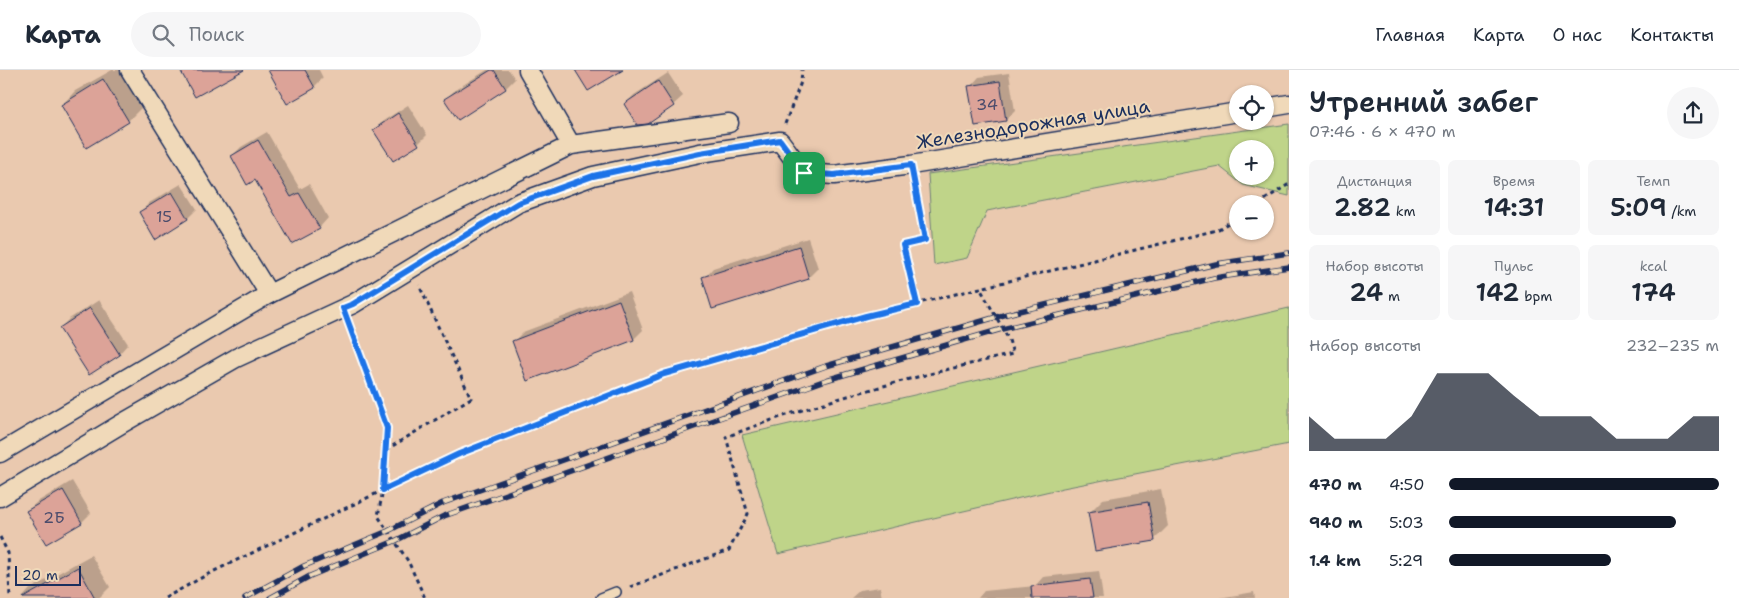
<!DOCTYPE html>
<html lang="ru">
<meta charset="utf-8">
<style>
body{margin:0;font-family:"Shantell Sans",sans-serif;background:#f6f6f7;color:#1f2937;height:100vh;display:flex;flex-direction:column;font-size:19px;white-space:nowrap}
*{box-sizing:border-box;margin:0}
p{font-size:16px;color:#747a83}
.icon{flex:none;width:28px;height:28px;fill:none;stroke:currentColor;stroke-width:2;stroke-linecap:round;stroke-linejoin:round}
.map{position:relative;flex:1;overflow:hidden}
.panel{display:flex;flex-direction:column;background:#fff;width:450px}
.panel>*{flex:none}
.fabs{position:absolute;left:1229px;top:15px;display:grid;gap:10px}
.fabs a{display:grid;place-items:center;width:45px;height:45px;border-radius:50%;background:#fff;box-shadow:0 1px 4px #0004;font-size:25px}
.scale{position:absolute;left:15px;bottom:12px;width:66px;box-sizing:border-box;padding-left:5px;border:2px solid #1b2f5e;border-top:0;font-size:14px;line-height:18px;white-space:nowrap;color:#1b2f5e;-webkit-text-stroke:4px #f0d9b9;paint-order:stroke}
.pin{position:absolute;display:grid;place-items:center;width:42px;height:42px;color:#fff;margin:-21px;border-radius:10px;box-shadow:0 2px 8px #0006}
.round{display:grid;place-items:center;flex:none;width:52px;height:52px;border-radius:26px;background:#f6f6f7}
.overview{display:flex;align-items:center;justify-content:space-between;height:85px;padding:0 20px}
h1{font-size:28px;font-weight:600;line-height:38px}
.metrics{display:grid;grid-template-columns:repeat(3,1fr);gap:8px;height:85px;padding:5px 20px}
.metrics div{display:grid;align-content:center;border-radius:8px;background:#f6f6f7;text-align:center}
.metrics b{font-size:25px;font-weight:600}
.metrics small{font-size:14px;font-weight:400}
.metrics p{font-size:14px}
.chart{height:140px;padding:10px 20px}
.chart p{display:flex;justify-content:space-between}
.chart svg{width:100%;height:90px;margin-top:5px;fill:#111827;opacity:.7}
ul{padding:0 20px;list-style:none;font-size:16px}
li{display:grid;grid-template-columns:80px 60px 1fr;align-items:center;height:38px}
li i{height:12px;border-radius:6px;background:#111827}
header{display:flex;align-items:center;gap:30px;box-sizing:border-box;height:70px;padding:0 25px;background:#fff;border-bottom:1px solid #e0e1e3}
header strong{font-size:24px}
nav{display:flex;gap:28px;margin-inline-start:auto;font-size:18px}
.search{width:350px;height:45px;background:#f6f6f7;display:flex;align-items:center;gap:12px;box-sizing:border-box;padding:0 18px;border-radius:28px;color:#747a83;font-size:19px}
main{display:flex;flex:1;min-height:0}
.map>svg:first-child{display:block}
</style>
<header>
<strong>Карта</strong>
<div class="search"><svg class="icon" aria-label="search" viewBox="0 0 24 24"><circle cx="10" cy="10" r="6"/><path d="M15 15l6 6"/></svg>Поиск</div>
<nav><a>Главная</a><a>Карта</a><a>О нас</a><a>Контакты</a></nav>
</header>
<main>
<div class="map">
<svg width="1289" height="528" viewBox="0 0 1289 528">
<rect width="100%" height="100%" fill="#eac9af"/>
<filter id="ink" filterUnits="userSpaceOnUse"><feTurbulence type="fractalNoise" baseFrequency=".02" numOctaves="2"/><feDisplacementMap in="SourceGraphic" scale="10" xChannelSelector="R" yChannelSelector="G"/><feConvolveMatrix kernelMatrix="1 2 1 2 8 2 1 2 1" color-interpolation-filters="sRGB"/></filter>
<g filter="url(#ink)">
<g fill="#bfd489" stroke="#6d8274" fill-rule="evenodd">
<path d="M1289,54V126L1243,115L1219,96L987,141L967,188L934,195L928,104ZM1238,79H1265V106H1238Z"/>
<polygon points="1289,238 1289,374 1063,418 778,484 742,365"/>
</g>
<g fill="#0003">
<polygon points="112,0 119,0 141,38 128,51 62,35 75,21"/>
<polygon points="278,0 319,0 323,8 314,17"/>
<polygon points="487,0 509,0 515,9 506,18 458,48 446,29 455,20"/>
<polygon points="668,3 683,26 673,35 625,34 634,25"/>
<polygon points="1009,3 1015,41 1006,50 970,17 979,7"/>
<polygon points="408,35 427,65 418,74 374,60 383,51"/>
<polygon points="267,62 300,119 309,114 328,148 319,158 256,108 232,86 241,77"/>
<polygon points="181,114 197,139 188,148 140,143 149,133"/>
<polygon points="808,168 818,198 808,208 704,208 713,198"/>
<polygon points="629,222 643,260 634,269 528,309 514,271 523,262"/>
<polygon points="99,230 128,274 119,284 60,258 69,249"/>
<polygon points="72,411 91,443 82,452 27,441 37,432"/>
<polygon points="1161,419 1168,456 1154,470 1089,443 1103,429"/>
<polygon points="91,485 110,517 99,528 22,528 30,519"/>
<polygon points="1099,501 1103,528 978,528 984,521 1035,516 1043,507"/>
<polygon points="880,517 882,528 851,528 860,520"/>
<polygon points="1254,522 1255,528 1219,528"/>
</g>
<g fill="#dca398" stroke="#1b2f5e">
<polygon points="180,0 244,0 195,27"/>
<polygon points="268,0 305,0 315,18 287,34"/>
<polygon points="491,0 494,0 506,19 458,50 444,29"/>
<polygon points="575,0 623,0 588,21"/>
<polygon points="103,9 129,52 86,78 61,35"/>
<polygon points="658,11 674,36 648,54 637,55 624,34"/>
<polygon points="1000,11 1006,51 975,56 968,16"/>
<polygon points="398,43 419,75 393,91 373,60"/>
<polygon points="258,70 291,127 299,123 320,159 292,174 255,110 247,115 231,86"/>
<polygon points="172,122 188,149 155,170 139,142"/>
<polygon points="799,176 809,209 712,239 702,207"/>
<polygon points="619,230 634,270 527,311 512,271"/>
<polygon points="90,238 120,285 89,305 59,258"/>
<polygon points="63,420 82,453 46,474 26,441"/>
<polygon points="1148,432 1155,471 1095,481 1088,442"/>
<polygon points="78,497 95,528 23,528"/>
<polygon points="1090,509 1093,528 1032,528 1031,516"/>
</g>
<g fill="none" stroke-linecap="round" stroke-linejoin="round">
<g stroke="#1b2f5e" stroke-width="12">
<polyline id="service" points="601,528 616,522"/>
</g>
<g stroke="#1b2f5e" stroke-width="21">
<g id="minor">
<polyline points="130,0 269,224"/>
<polyline points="528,0 571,75"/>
<polyline points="1265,38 1289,34"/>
<polyline points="0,383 269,224 571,75 729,53"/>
<polyline points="0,427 121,354 236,288 353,234 518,133 593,106 700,83 780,71 804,103 834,105 911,95 1238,42"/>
</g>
</g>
<g stroke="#1b2f5e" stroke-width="3" stroke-dasharray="4 4" stroke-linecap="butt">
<polyline points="785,54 801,12 802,0"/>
<polyline points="915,114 925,170 903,175 917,234"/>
<polyline points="1258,134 1289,114"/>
<polyline points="349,255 387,358 383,420 378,446 408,491 425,528"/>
<polyline points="386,380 471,328 419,215"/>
<polyline points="0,467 8,483 10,528"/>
<path d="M630,517L729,480L748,444L726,367C818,331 917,306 1013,284L1009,270L980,218"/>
<polyline points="165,528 210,503 459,384 664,304 866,246 1217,160 1238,147"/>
</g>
<use href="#service" stroke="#f0d9b9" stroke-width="9"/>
<use href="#minor" stroke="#f0d9b9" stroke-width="18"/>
<g stroke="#1b2f5e" stroke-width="5.5">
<g id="rail">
<polyline points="245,528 304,496 388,461 443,433 826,296 1007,244 1216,194 1289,183"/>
<polyline points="270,528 310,506 395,471 444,446 826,310 1002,259 1214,208 1289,197"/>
</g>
</g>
<use href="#rail" stroke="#f0d9b9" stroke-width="4" stroke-dasharray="11" stroke-linecap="butt"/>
</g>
</g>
<g fill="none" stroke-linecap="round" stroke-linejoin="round" filter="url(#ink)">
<g stroke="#fff" stroke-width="10">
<polygon id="route" points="780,70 804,103 834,105 911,95 925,170 903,175 917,234 866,246 664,304 459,384 383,420 387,358 343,238 353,234 518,133 593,106 700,83"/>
</g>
<use href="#route" stroke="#1a73e8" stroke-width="6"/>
</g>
<g text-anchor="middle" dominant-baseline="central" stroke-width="4" stroke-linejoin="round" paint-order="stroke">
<g font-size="16" fill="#4b4c6c">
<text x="987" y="34">34</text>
<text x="164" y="146">15</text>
<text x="54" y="447">2Б</text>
</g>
<g font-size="19" fill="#1b2f5e" stroke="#f0d9b9">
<text transform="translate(1033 54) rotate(-9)">Железнодорожная улица</text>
</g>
</g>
</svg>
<div class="fabs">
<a><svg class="icon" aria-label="locate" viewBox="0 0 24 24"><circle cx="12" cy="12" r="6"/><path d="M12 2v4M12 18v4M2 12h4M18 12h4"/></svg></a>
<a>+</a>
<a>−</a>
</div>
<div class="scale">20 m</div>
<div class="pin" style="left:804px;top:103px;background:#1e9e55"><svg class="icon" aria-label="arrive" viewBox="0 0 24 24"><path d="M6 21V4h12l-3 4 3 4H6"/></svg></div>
</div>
<section class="panel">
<div class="overview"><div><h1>Утренний забег</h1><p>07:46 · 6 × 470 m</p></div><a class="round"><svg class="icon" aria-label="share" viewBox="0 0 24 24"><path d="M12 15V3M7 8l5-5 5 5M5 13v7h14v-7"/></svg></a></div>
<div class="metrics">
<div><p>Дистанция</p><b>2.82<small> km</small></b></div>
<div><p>Время</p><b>14:31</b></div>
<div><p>Темп</p><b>5:09<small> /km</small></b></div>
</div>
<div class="metrics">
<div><p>Набор высоты</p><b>24<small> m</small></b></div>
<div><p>Пульс</p><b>142<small> bpm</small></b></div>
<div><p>kcal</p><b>174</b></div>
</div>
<div class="chart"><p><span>Набор высоты</span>232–235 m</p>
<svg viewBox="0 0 160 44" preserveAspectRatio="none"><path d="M0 44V27L10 38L20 38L30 38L40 27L50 6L60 6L70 6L80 17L90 27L100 27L110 27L120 38L130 38L140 38L150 27L160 27V44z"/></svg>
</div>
<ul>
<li><b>470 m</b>4:50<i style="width:100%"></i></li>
<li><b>940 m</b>5:03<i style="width:84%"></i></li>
<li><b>1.4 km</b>5:29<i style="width:60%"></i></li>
</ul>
</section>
</main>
